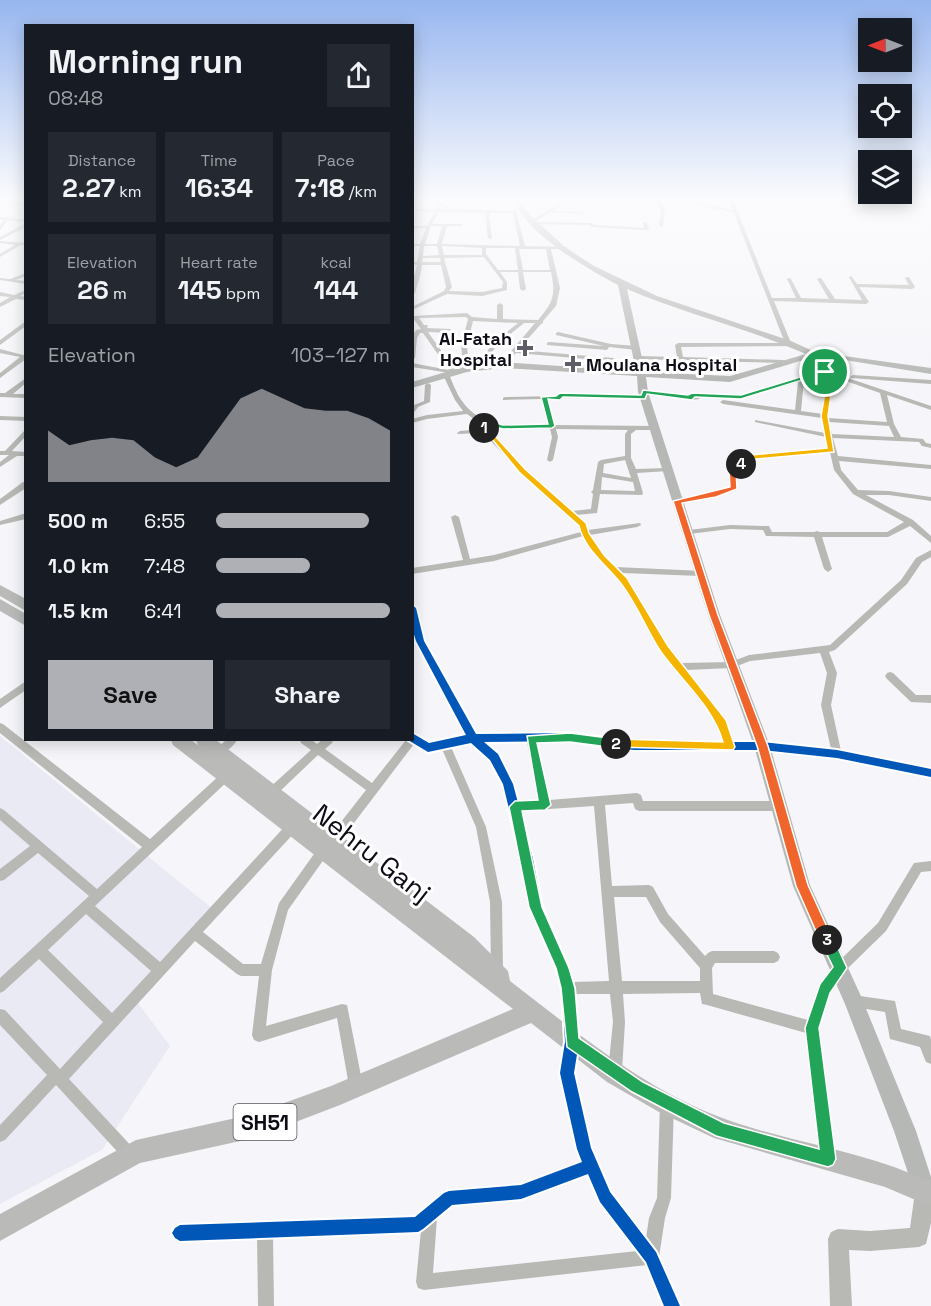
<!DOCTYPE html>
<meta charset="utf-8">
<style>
body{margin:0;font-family:"Space Grotesk",sans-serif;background:#242831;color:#f1f3f6;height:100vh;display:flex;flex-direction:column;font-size:22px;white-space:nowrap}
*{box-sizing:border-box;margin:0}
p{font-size:20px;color:#9ea1a6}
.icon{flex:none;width:33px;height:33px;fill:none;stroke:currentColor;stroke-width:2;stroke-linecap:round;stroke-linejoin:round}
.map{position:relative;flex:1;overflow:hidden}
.drawer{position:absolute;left:24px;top:24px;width:390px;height:717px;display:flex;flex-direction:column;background:#171b24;border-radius:0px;box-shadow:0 3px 15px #0003}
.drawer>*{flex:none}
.needle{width:39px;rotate:270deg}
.controls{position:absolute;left:858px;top:18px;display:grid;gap:12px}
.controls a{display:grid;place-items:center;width:54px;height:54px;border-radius:0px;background:#171b24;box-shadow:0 3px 15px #0003;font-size:30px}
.pin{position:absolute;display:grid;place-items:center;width:51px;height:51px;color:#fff;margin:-26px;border:3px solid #fff;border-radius:50%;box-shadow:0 2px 6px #0007}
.km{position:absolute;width:30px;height:30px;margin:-15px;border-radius:50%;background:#222;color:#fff;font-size:16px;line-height:30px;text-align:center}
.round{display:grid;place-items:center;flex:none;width:63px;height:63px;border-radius:0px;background:#242831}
.head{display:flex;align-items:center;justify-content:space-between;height:102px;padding:0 24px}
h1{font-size:33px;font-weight:700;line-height:45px}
.figures{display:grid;grid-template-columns:repeat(3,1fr);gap:9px;height:102px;padding:6px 24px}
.figures div{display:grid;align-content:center;border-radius:0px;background:#242831;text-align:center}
.figures b{font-size:26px;font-weight:700}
.figures small{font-size:16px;font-weight:400}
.figures p{font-size:16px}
.chart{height:168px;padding:12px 24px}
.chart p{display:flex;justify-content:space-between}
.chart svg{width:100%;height:108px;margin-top:6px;fill:#afb0b5;opacity:.7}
.action{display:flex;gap:12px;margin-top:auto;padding:12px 24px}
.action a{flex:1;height:69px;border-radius:0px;background:#afb0b5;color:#111;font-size:24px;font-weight:700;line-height:69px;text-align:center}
.action a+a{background:#242831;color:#f1f3f6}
ul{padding:0 24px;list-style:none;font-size:20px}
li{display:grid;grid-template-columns:96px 72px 1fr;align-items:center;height:45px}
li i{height:15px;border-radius:8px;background:#afb0b5}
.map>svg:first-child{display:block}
</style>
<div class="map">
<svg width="931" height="1306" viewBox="0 0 931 1306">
<rect width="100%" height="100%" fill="#f6f6fa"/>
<polygon fill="#eaeaf5" points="0,736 219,914 138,1003 170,1046 102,1150 0,1204"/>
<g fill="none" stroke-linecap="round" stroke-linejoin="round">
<g fill="#b8b9b5" fill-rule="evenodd">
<polygon points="0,200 26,204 26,206 0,202"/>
<polygon points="429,200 434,200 452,208 449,209"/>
<polygon points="566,200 571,200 553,211 584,212 585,214 550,212 534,222 530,221"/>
<polygon points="656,200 660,200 665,211 663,226 661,227 659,226 661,211"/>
<polygon points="677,200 684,200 733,210 729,200 733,200 772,298 796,298 787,279 789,278 791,279 801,298 829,299 817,279 819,278 821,278 835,299 862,300 849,277 851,276 857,284 909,285 905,278 907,277 909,277 915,287 912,289 859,287 869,302 866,304 774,301 791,343 796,344 796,346 681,347 683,357 783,360 785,361 785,363 637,359 637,357 639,356 677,357 675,345 678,343 785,343 734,213"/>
<path d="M438,206H440V209L516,211L525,246L567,247L565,249H551L560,288L556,306L543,321V323L541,324L518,350L613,358L616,360V373L611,372L610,361L516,353L504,366H500V364L535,323H524L497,345L481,368H477L476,367L493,343L518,323L473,321L467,346L469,369L464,370L461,346L468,319L466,317L419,318L424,325H428L427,328L450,329L453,331L450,333L428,332L457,373L456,374L412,367V363L449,370L423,333H420L417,338L415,358L412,360V336L416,330L421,329L412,317L413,316L467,313L472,317L497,319V305L500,303L503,305V319L538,320C553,302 556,296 551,272H523L526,289L523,291L520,289L518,272H500L507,282V290L482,296L447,294L412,310V307L444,291L446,287L441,265H422L420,276L415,293L412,294V284L417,265L412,264V262H417L420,246H412V244H420L426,228H412V226H427L434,212L412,211V209H436ZM439,212L485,213L488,238L490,239L492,238L489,213H513L520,246L442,244L447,226H461L463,225L461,224H432ZM431,226H442L437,244H425ZM424,246H437L439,255L423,256ZM442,246L482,248V255H444ZM486,248H515L518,270H498L486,254ZM519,249H546L550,270H523ZM484,257L503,282L502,288L482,292L449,291L452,287L444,258ZM423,258H440L441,262H422Z"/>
<polygon points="0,217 26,220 26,222 8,220 0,230 0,226 4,220 0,219"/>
<polygon points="535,222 591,223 594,225 644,228 643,223 645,222 647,223 649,229 647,230 592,227 589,225 533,224"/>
<polygon points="24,224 26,227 0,240 0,237"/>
<polygon points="0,241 26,243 26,245 21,245 0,257 0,254 15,245 0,243"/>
<polygon points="26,273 26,276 16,280 26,281 26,284 0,280 0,278 10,279"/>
<polygon points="26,290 26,293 20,296 26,297 26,300 16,299 0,307 0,303 10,297 0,296 0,292 14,295"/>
<polygon points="26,321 26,326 0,345 0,340"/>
<polygon points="558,332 611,344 637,346 640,348 637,350 609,347 607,350 547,345 547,343 549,342 604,346 556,335 556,333"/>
<polygon points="0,349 23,355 26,353 26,359 0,378 0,373 20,357 0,353"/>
<path d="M813,357L827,371L931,406V410L887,395L894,424L901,437L923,439L926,443L931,444V448L922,446L919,442L833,438L838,456L931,465V469L839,461L841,470L858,490L889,491L931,497V501L889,495H866L913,520L931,536V543L910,526L888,537H822L832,569L828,572L824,569L814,537L769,536H766L763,530L730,529L689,534L685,532L689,530L730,525L766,526H769L772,532H814L817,531L820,532H887L904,522L853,494L834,470L830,452L744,460L743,467L737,470V490L716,496L677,503L673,501L677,499L715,492L730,487L729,469L738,465L739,457L829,448L826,437L755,422V420L825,433L822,418L723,404L720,402L723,400L795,410L798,382L741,399L700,397L699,399L692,400L643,394L641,393V391L689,395L692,393L741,395L821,371L810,359ZM823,375L826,387L823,414L801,411L804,380ZM829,375L880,393L887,422L828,418L832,387ZM829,422L889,426L894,437L832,434Z"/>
<path d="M446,373L449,375C453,383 456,393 462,401C482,430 517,425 549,425L541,399L503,400V398L505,397L557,396L560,393L647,396V398L645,399L563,397L560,400L548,399L555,425L654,426L657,428L654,430H636L631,434V458L636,469L666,468L668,469V471L637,473L643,493L642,495L600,494L597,513L576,515L586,523L588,530L640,523L641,525L637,527L590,535L604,555L616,567L703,571L704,573L703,575L700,576L622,573L627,578L667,647L681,663L731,662L749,655L830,645L901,580L916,558L931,550V557L922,562L907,584L835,650L829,652L837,673L831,705L841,751L931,769V777L837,758L762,750H634L570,741H537L549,800L637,793L641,795L643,801H778L782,803L783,806L782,809L778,811H639L635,809L633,803L605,805L612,886L649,885L653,887L668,914L705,956L708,953L712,951H774L778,953L780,957L778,961L774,963H715L712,968L713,994L808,1020L821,985L836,964L878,923L914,863L931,861V871L921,872L886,931L844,972L830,992L819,1028L835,1158L833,1163L828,1165L823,1163L821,1158L806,1033L707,1005L702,1004L700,993L623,994L625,1022L622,1071L620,1076L615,1078L610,1076L608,1071L613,1022L610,994H575L579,1042L574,1073L591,1148L610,1192L646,1238L649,1218L657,1198L660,1104L662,1099L667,1097L672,1099L674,1104L671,1198L665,1218L659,1257L680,1306H664L647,1265L424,1290L418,1288L416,1282L421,1230L273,1237L274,1306H258L257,1238L180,1241L175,1238L172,1233L175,1228L180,1225L415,1217L444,1193L449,1191L521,1185L582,1162L577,1149L560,1073L565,1042L562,988L556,967L530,907L521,859L503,784L490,760L471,743L451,747L486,827L502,902L503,972L501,976L497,978L493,976L491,972L490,902L476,827L442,749L428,752L414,744L338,844L334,845L330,844L328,840L330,836L366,790L318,755L276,795L272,797L268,795L267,792L268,789L311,750L301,743L300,740H312L317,744L322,740H333L332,743L325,749L372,783L406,740H412V733L429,743L466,735L416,641L412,628V605L416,608L424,641L476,734L570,733L634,742H723L718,724L661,651L621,582L598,559L583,536L494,561L412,574V568L463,560L451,517L455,515L459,517L470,559L494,555L581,532L579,526L520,471L483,433L458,434L457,433L460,431L481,429L479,423L467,414L427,419L412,423V419L427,415L463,411L455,400L443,375ZM486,425L503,429H550L552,437L547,460L550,462L553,460L558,437L556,429L628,430L625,434V456L601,460L598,462L593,490L591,492L593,494L591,509L572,511L524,469L489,432ZM625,460L631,478L603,473L604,464ZM602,477L633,482L635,491L601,490ZM820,653L827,673L821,705L831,749L762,742H733L726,720L686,670L732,668L750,661ZM484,742H527L539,800L518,802C511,777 504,759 484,742ZM594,806L609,981L572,982L568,967L542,907L533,859L520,811ZM614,897H646L660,922L700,968V981H622ZM588,1174L600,1202L637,1251L433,1273L437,1218L452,1205L521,1199Z"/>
<polygon points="853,375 931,380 931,384 851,378 850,377"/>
<polygon points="26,378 26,383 13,394 26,394 26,398 0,397 0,393 5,393"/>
<polygon points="428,383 431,385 430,402 418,407 412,415 414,405 424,401 425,385"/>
<polygon points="0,416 26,417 26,421 0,420"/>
<polygon points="26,429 26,436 12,451 26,452 26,456 17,456 0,467 0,462 9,455 0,455 0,451 5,451"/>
<polygon points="23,482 26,482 26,488 0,505 0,499"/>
<polygon points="23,514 26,514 26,519 0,525 0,521"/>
<polygon points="890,672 893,673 916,695 931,695 931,703 911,702 887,679 885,676 887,673"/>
<polygon points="26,681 26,690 0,708 0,699"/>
<path d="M0,723L3,724L150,839L222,773L226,772L230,773L231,776L230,779L95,906L160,962L288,823L292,822L296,823L297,827L296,831L203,932L243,964H261L279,903L319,847L323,846L327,847L329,851L327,855L288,910L272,970L266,1026L342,1004L347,1005L363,1086L361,1091L356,1093L351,1091L349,1086L337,1018L259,1042L254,1040L252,1035L259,976H241L237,974L195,941L69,1079L135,1150L137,1155L135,1160L130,1162L125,1160L56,1085L5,1140L0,1142V1125L47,1075L0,1025V1009L5,1010L60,1069L103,1022L39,959L4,991L0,993V978L89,896L38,853L4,880L0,881V869L30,846L0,820V808L4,810L97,889L142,847L0,733ZM86,914L151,971L112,1013L48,950Z"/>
<path d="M226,740H237C233,747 223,756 215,754L214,751Z"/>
<polygon points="853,995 895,1001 901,1029 930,1036 931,1040 931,1064 926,1062 920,1047 890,1039 885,1012 848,1006 847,1001 848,996"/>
</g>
<polygon fill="#b8b9b5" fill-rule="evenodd" points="925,1182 931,1185 931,1223 926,1244 919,1247 870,1251 849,1250 852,1306 830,1306 828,1239 831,1232 838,1229 870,1231 910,1228 915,1192 918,1185"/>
<path fill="#b6b8b5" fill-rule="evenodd" d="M514,200H520L530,215L565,247L594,266L657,296L791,341L815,352L931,368V374L814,355L810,358L730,382L646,377L648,392L720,615L770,746L810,885L860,994L916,1131L931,1177V1201L925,1203L917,1200L894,1131L845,1004L793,886L754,746L708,615L638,392L637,376L502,368L467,372L412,388V382L466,366L502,362L636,371L618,285C588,269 526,234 514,200ZM627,289C685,314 747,328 806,354L730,376L645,372Z"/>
<g fill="#babab9" fill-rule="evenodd">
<polygon points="0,585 26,599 26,611 0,596"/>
<polygon points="0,599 26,614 26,626 0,611"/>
<path d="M171,740H191L206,751L198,745L196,740H216L474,937L508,971L510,981C577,1032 644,1090 725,1119C791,1143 860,1150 926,1180H931V1204H925L885,1187L714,1138L659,1112L607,1082L531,1023L340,1105L254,1138L140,1163L0,1241V1214L136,1140L254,1114L331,1086L513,1009L173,745Z"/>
</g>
<g stroke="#fff" stroke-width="4">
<polygon id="cycleway" points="412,605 416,608 424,641 476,734 570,733 634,742 762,742 837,750 931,769 931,777 837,758 762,750 634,750 570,741 484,742 498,754 513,784 533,859 542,907 568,967 574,988 579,1042 574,1073 591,1148 610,1192 656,1252 680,1306 664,1306 646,1262 600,1202 588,1174 521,1199 452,1205 423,1229 418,1232 180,1241 175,1238 172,1233 175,1228 180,1225 415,1217 444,1193 449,1191 521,1185 582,1162 577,1149 560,1073 565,1042 562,988 556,967 530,907 521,859 503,784 490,760 471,743 428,752 408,740 412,740 412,733 429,743 466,735 416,641 412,628"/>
</g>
<use href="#cycleway" fill="#0057b8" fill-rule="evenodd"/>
</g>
<linearGradient id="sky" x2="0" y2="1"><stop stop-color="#97b6ef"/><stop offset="0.52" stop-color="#fbfbfd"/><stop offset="1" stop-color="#fbfbfd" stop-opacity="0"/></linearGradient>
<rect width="931" height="383" fill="url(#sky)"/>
<polygon fill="#22a559" stroke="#fff" stroke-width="1.5" points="823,370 828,372 741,399 695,397 692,400 647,394 645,399 563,397 560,400 548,399 555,426 552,428 503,429 487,425 488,428 484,430 478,422 482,419 503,425 548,424 541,397 556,396 560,393 641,395 643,390 688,395 692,393 741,395"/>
<path fill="#f5b400" stroke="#fff" stroke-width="1.5" d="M482,427H487L525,469L586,523L589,533L604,555L627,578L668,646L726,720L735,747L733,750L612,747L611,744L616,739L723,742C713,707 682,681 661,652C646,629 636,602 619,581C605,564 584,548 579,526L519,472Z"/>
<polygon fill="#22a559" stroke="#fff" stroke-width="1.5" points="570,733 616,739 622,744 616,748 570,742 537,743 551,805 545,810 522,811 542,907 569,968 575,988 579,1038 643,1082 724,1123 819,1149 805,1028 820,984 833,967 820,940 827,933 832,935 847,968 830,993 819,1028 836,1159 833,1165 828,1167 716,1136 632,1092 567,1047 561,988 556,968 529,907 509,807 515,801 538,800 527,736"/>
<polygon fill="#f0652b" stroke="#fff" stroke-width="1.5" points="738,462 745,464 736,470 737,489 716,497 682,503 718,615 768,746 808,885 833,940 827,947 822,945 796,886 757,746 709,615 673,501 730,487 729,470"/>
<polygon fill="#f5b400" stroke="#fff" stroke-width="1.5" points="825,370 828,372 832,387 828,416 834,452 745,460 744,466 738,466 737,458 741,456 827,448 821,416 826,387 822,372"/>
<g fill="#5f5e66" stroke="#fff" stroke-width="2">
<path d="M522 339h6v6h6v6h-6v6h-6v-6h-6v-6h6z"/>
<path d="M570 355h6v6h6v6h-6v6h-6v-6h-6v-6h6z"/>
</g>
<g text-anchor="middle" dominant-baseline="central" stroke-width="6" stroke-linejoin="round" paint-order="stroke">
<g font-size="18" font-weight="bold" fill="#0d0c17" stroke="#fff" text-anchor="end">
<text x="512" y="338">Al-Fatah<tspan x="512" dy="21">Hospital</tspan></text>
<text x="586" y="364" text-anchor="start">Moulana Hospital</text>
</g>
<rect fill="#fff" stroke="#56555d" stroke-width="1.5" x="233.5" y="1104" width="63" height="36" rx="4.5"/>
<g font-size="21" font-weight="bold" fill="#0d0c17">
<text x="265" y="1122">SH51</text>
</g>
<g font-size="27" fill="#0d0c17" stroke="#fff">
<text transform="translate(372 853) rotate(38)">Nehru Ganj</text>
</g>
</g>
</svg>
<div class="controls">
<a><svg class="needle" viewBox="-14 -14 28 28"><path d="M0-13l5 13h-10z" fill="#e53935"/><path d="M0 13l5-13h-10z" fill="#9ea1a6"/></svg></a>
<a><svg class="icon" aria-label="locate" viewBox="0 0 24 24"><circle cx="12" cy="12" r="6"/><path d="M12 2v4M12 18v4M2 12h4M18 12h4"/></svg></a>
<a><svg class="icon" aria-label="layers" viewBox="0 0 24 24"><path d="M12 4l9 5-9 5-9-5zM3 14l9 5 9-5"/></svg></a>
</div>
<div class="pin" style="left:825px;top:372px;background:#1e9e55"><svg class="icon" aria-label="arrive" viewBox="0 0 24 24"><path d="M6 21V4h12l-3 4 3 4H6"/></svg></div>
<b class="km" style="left:484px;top:428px">1</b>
<b class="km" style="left:616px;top:744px">2</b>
<b class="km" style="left:827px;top:940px">3</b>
<b class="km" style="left:741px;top:464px">4</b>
<section class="drawer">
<div class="head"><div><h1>Morning run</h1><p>08:48</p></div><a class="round"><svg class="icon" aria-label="share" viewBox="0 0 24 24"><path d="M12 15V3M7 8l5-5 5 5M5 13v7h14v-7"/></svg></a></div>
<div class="figures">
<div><p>Distance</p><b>2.27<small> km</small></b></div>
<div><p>Time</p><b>16:34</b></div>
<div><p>Pace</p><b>7:18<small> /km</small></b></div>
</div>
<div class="figures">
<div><p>Elevation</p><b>26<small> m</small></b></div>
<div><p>Heart rate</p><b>145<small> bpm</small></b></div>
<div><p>kcal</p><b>144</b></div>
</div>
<div class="chart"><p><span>Elevation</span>103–127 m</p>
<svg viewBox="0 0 160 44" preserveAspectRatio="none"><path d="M0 44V23L10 29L20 27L30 26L40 27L50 34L60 38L70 34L80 22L90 10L100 6L110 10L120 14L130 15L140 15L150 18L160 23V44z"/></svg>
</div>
<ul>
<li><b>500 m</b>6:55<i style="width:88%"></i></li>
<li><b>1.0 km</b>7:48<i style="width:54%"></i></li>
<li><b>1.5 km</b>6:41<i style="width:100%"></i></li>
</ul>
<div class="action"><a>Save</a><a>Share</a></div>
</section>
</div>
